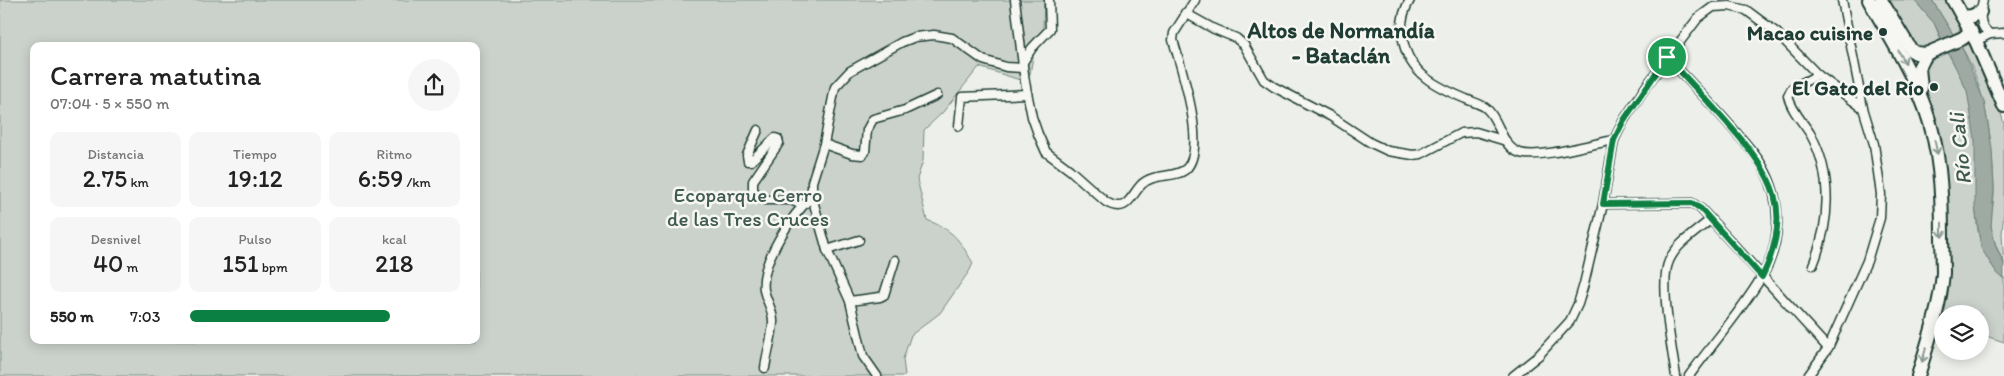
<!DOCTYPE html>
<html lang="es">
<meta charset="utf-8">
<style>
body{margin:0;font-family:Itim,sans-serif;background:#f6f6f6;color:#222;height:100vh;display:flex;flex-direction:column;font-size:19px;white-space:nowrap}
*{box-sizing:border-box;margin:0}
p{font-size:16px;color:#767676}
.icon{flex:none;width:28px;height:28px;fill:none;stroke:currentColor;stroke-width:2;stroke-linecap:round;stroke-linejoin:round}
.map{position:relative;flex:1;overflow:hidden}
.side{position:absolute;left:30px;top:42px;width:450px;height:302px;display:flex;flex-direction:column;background:#fff;border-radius:10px;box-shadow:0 2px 12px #0003}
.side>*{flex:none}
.tools{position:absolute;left:1934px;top:305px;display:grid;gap:10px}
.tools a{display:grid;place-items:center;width:55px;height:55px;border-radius:50%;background:#fff;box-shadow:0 2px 12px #0003;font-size:25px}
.pin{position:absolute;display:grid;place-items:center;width:42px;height:42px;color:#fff;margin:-21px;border:2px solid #fff;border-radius:50%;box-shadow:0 1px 5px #0007}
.round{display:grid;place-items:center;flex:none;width:52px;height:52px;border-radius:26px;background:#f6f6f6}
.headline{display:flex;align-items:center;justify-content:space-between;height:85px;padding:0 20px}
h1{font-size:28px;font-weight:600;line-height:38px}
.stats{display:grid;grid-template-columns:repeat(3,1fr);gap:8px;height:85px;padding:5px 20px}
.stats div{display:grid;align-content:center;border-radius:10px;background:#f6f6f6;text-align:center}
.stats b{font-size:25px;font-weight:600}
.stats small{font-size:14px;font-weight:400}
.stats p{font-size:14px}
ul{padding:0 20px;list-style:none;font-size:16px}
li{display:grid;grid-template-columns:80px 60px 1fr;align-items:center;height:38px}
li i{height:12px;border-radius:6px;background:#0b8043}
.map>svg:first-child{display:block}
</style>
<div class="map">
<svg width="2004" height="376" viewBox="0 0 2004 376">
<rect width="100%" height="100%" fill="#edefea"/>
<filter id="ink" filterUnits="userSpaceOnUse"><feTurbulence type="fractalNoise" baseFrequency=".02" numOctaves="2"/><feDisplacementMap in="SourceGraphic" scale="10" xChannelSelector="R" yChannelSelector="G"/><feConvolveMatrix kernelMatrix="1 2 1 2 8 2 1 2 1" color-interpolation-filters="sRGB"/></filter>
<g filter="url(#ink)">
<g fill="#cbd2cc" stroke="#758880" fill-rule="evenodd">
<path d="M0,0H1044L1043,27L1048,34L1034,51L1030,74L1020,80L979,67L943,112L924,130L923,161L917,179L927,220C954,231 958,238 973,263L970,270L940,313L911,335L903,359L905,376H0ZM34,46H476V341H34Z"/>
<polygon points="1886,0 1914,0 1934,23 1941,40 1924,49 1917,49"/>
<polygon points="1932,0 1947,0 1960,24 1959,31 1953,34"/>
<path d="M1965,44L1971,45L1998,103L2004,124V210L2002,234L2004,264C1999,252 1991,237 1991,224C1991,211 1995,199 1994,186C1992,139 1986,87 1961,46Z"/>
<path d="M1947,52C1954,64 1962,77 1967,89C1972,103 1974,123 1975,138C1981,187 1962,241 2004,279V342L1980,334V314H1942V322L1938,321L1947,273L1929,107C1923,79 1917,65 1947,52Z"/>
</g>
<polygon fill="#9faaa4" stroke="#6c7e77" points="1914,0 1932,0 1964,52 1984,101 1992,149 1994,189 1991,226 1996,247 2004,264 2004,279 1997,273 1981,248 1975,207 1975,140 1967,91 1934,23"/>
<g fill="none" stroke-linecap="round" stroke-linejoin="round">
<g stroke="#1f3d34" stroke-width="11">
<g id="street">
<path d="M1015,0L1025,82L1032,117L1038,134L1046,152L1070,170L1106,202C1127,214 1130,197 1141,185C1153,172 1177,179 1187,168C1207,146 1181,67 1173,40L1174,33L1195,0"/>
<path d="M1410,0C1402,13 1400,25 1403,40C1409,74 1437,87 1466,99C1472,102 1482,104 1487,109C1500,121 1501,147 1520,153C1539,159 1592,144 1614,140"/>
<path d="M1983,0C1980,13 1978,26 1990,34"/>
<polyline points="1185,13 1214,29 1236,38 1244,45 1264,80 1274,87 1330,116 1371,143 1388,151 1413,155 1421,154 1461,133 1476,132 1506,141"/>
<polyline points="1976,41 1990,34 2004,33"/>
<path d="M1667,57C1689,81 1712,105 1734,130C1744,142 1757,155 1764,169C1783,203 1781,245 1761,278C1740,313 1713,343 1689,376"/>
<polyline points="1023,62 1032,48 1050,29 1049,0"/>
<polyline points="959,126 962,97 1027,94"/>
<polyline points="758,130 747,155 748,161 751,161 775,138 778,139 779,143 753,181 753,190 761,199 766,200 791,200 802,205"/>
<polyline points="824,144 852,154 862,155 865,152 867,130 873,119 905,110 937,95"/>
<polyline points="1603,204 1692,203 1701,209 1828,348"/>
<polyline points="827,250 859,240"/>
<path d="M1813,265C1830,223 1833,176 1811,135C1803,122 1791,110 1788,96L1792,88L1818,75"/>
<polyline points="850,301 880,297 884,295 895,260"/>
<path d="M765,368C767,353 772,338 773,323C774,311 766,301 764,290C760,262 792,214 812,197"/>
<polyline points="877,376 863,356 850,301 827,250 812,197 812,182 824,144 835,87 850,71 902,42 915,37 934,35 952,38 983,60 1006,67 1023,68"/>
<polyline points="1513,376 1538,356 1570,321 1578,304 1584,284 1603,204 1614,140 1624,120 1647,85 1698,18 1713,7 1729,6 1746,10 1777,33 1818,75 1863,108"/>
<path d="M1676,376C1672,350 1659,282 1669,261C1676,244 1696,232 1710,220"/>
<polyline points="1808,376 1828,348 1867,261 1880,218 1881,194 1874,144 1863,108 1842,0"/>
</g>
</g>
<g stroke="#1f3d34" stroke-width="16">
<g id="primary">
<path d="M1869,0C1889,35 1911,70 1925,108C1940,148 1942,192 1942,235C1942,247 1943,260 1943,273C1940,308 1928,342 1918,376"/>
<polyline points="1881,0 1911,50 1916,53 1926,54"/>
<polyline points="1953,0 1976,41 2004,106"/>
<polyline points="1963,17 1972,16 1980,12"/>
<polyline points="1921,88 1919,68 1926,54 1963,38 1971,31"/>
</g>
</g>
<use href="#street" stroke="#f6f6f2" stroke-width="8"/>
<use href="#primary" stroke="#f6f6f2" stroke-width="12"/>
</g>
<defs><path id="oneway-shaft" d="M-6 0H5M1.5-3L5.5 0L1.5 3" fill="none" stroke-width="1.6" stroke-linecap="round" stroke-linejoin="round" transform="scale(1.25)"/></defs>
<g stroke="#8a9a93">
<use href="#oneway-shaft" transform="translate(1902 57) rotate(61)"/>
<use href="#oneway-shaft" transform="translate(1936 147) rotate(78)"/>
<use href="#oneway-shaft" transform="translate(1942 230) rotate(90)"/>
<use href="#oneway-shaft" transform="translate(1924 355) rotate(106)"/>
</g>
</g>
<g fill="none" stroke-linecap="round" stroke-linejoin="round" filter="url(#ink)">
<g stroke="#fff" stroke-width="10">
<path id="route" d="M1667,57C1688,80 1709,102 1729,125C1774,176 1794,211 1762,277L1701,209L1692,203L1603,204L1614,140L1624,120Z"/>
</g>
<use href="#route" stroke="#0b8043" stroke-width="6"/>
</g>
<g fill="#1f3d34" stroke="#f6f6f2" stroke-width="2">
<circle cx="1883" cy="32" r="5"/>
<circle cx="1934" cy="87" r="5"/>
</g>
<g text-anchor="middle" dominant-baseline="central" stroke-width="5" stroke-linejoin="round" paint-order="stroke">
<g font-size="21" font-weight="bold" fill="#1f3d34" stroke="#f6f6f2" text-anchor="end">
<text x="1873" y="32">Macao cuisine</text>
<text x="1924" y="87">El Gato del Río</text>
</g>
<g font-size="21" fill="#415b52" stroke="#f6f6f2">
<text x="748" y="194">Ecoparque Cerro<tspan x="748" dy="24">de las Tres Cruces</tspan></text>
</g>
<g font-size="22" font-weight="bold" fill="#1f3d34" stroke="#f6f6f2">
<text x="1341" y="30">Altos de Normandía<tspan x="1341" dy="25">- Bataclán</tspan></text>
</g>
<g font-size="22" font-style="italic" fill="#3f5850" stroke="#f6f6f2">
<text transform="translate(1960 149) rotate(-96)">Río Cali</text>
</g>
</g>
</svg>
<div class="tools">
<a><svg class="icon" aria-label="layers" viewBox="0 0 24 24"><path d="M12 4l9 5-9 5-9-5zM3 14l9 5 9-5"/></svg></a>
</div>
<div class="pin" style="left:1667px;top:57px;background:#1e9e55"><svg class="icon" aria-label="arrive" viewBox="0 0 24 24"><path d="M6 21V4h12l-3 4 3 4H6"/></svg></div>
<section class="side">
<div class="headline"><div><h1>Carrera matutina</h1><p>07:04 · 5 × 550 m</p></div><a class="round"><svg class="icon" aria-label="share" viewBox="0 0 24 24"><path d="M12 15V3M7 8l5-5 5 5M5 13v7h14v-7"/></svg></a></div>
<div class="stats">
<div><p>Distancia</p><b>2.75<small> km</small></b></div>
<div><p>Tiempo</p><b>19:12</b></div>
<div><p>Ritmo</p><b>6:59<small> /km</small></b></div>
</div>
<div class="stats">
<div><p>Desnivel</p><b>40<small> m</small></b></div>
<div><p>Pulso</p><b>151<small> bpm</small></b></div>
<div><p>kcal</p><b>218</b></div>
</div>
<ul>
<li><b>550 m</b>7:03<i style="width:74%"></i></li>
</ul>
</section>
</div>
